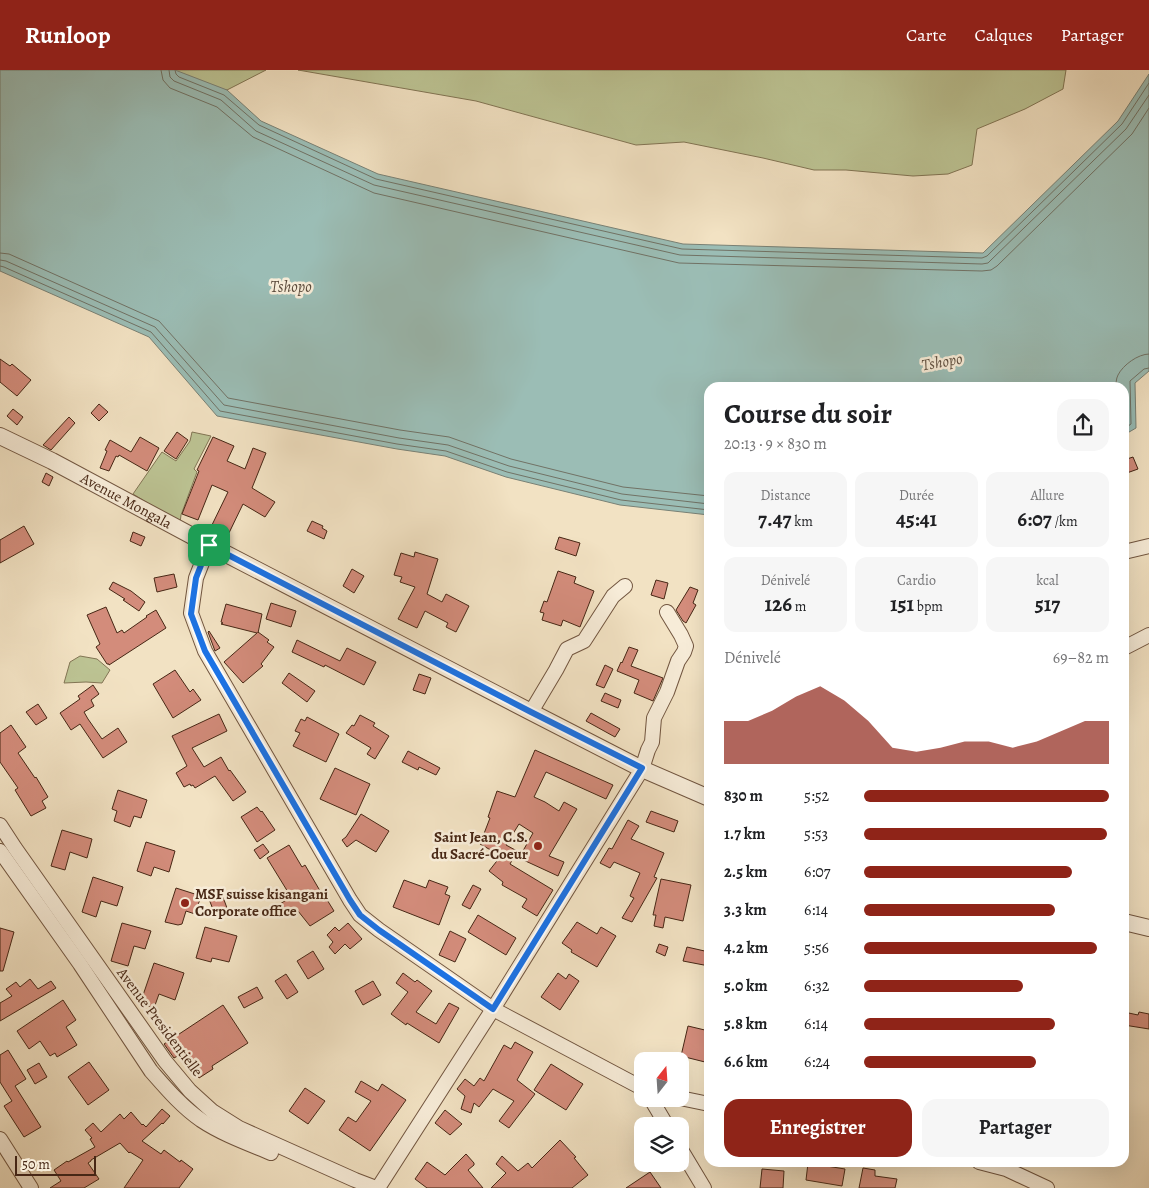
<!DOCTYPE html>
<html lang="fr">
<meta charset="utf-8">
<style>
body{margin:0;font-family:Alegreya,serif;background:#f6f6f6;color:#202124;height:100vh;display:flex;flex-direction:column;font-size:19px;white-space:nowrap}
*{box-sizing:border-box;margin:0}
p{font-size:16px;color:#757577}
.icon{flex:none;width:28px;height:28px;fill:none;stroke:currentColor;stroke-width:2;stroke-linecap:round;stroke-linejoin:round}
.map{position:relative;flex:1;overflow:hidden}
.side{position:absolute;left:704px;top:312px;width:425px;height:785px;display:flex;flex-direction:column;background:#fff;border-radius:15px;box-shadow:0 5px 20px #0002}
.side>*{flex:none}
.needle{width:32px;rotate:17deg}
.fabs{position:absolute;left:634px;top:982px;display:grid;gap:10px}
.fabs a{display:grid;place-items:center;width:55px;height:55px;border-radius:10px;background:#fff;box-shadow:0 5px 20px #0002;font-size:25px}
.scale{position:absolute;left:15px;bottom:12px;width:81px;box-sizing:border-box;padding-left:5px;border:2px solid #472715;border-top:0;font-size:14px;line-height:18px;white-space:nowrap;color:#472715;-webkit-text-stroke:4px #f7ecd8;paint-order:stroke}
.pin{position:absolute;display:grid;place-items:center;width:42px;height:42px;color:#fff;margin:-21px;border-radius:10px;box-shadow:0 2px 8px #0006}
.round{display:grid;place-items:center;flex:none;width:52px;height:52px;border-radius:15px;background:#f6f6f6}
.summary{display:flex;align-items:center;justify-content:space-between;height:85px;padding:0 20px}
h1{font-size:28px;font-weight:600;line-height:38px}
.figures{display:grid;grid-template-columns:repeat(3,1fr);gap:8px;height:85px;padding:5px 20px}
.figures div{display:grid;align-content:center;border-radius:12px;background:#f6f6f6;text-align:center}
.figures b{font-size:21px;font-weight:600}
.figures small{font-size:14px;font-weight:400}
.figures p{font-size:14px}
.chart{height:140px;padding:10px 20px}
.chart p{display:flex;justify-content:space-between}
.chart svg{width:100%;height:90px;margin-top:5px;fill:#8f2418;opacity:.7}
.action{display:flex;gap:10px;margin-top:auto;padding:10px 20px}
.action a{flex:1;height:58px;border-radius:15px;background:#8f2418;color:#fff;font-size:20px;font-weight:600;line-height:58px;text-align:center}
.action a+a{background:#f6f6f6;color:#202124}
ul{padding:0 20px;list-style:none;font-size:16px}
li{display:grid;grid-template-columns:80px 60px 1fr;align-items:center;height:38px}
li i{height:12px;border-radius:6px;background:#8f2418}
header{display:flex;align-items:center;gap:30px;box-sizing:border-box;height:70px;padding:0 25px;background:#8f2418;color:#fff}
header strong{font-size:24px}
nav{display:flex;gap:28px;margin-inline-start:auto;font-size:18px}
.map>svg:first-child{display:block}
</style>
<header>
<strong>Runloop</strong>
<nav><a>Carte</a><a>Calques</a><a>Partager</a></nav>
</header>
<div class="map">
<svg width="1149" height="1118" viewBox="0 0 1149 1118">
<rect width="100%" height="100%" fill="#f2e2c3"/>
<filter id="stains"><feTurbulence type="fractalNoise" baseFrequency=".004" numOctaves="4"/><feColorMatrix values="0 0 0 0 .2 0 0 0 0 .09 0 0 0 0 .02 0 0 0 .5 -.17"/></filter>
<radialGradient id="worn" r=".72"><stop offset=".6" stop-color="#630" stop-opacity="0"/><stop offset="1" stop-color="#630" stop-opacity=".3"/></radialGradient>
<g fill="#bcc393" stroke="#827554">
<polygon points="135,0 266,0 227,20 167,8"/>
<polygon points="298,0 1066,0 1063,19 1025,39 977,59 972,95 948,104 913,106 846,100 814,100 763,88 684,72 636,75 476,31"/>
<polygon points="192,362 211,366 194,399 197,402 181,445 180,453 133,424 162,382 176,391 190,371"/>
<polygon points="80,586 97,589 110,600 102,613 86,612 64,613 70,592"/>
</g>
<polygon fill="#9bbdb5" stroke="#798175" points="0,0 175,0 227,20 261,51 378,104 683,174 983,183 1118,51 1149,4 1149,301 1135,313 1136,358 1124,365 1124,318 709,318 709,445 620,435 506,407 445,386 397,379 217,346 149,267 0,201"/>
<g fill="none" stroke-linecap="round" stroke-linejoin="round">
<g stroke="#717265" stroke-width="1">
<polyline points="161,0 163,10 170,18 217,37 253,67 374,123 679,193 982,201 991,200 997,196 1132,64 1149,38"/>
<polyline points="169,0 170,7 174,11 221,30 256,61 374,115 680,185 982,194 988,193 991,190 1126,59 1149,25"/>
<polyline points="175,0 176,4 179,7 224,25 259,55 376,109 682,179 982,188 987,186 1122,54 1149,13"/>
<polyline points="0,183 9,184 159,251 228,328 400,360 449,367 511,389 623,417 709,426"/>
<polyline points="0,190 6,191 155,257 224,335 399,368 448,375 509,396 622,424 709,434"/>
<polyline points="0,196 4,197 151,262 220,341 397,374 446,381 507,402 621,430 709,440"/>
<path d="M1116,318C1116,313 1116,309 1118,305C1123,295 1138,284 1149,284"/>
<polyline points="1124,359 1131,354 1130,311 1144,299 1149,298"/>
</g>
</g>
<g fill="#d38c7b" stroke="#472715">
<polygon points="0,289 10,296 12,294 31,310 17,326 0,312"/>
<polygon points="99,334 108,342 99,351 91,343"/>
<polygon points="13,339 23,347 17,355 7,346"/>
<polygon points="69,347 75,353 51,380 43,375"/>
<polygon points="177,362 188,370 176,389 164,381"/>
<polygon points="140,367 159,378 147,401 119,385 118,387 116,386 109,401 100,398 107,381 105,380 110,370 131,382"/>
<polygon points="213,367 234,376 227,391 245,399 253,378 266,383 252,418 275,432 265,447 243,434 228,465 211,457 228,422 212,415 198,450 182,444 199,401 197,400"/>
<polygon points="1133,387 1138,399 1124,404 1124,390"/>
<polygon points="46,403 53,407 49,416 42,412"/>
<polygon points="312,451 323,456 322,458 327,461 324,469 307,461"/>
<polygon points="24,456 34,474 0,493 0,470"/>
<polygon points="133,462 145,467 141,476 130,471"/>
<polygon points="559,467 580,473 576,486 555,479"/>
<polygon points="415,482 438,489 427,524 442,532 446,524 469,536 456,562 446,557 448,553 425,541 417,558 398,549 415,517 400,512 402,507 394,505 401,483 414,487"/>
<polygon points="352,499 364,506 354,523 343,516"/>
<polygon points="558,501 576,507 574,513 594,521 580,557 563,550 561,556 542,550 544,543 540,542 544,531 547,532"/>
<polygon points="174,504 177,517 157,522 154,508"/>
<polygon points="656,510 668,513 664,529 651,525"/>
<polygon points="113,512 131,521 145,532 139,541 123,530 125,529 109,519"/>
<polygon points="690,517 698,520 693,533 696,535 686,553 683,551 676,540"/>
<polygon points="271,533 296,541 291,557 266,549"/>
<polygon points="226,534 262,544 258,563 258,562 269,570 267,572 274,577 261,594 263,596 243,613 224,592 257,563 221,554 223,553 221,552"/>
<polygon points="106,537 117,563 122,560 124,563 147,547 146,546 156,540 166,558 109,595 109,594 107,594 96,577 100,574 87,545"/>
<polygon points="209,561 220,578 215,581 208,562"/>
<polygon points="297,570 340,591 347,578 376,592 364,615 325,595 324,597 292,582"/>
<polygon points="629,577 638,580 631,596 663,608 653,631 634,623 639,610 617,601 621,592 622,593"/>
<polygon points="605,595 613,599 604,618 596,615"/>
<polygon points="175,600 190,622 193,619 201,630 173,648 153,614"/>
<polygon points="289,603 315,621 307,632 282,613"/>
<polygon points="419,604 431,608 425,624 413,620"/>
<polygon points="93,615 99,624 91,630 94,636 84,642 88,649 102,669 118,658 127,672 103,688 80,654 71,660 60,643 80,629 78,626"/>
<polygon points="605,623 621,630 618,638 601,631"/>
<polygon points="38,634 47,648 36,655 26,642"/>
<polygon points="591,643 620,659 615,667 586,651"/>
<polygon points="219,644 227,661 192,678 204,697 221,687 229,701 230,700 246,722 233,731 215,706 195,718 193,715 191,716 190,714 184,717 176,703 187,696 172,666"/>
<polygon points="360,645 375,653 373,656 389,666 375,689 367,684 371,678 346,663 352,655 354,656"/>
<polygon points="307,647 339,664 326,692 293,676 300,663 295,661 301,649 305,651"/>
<polygon points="11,655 26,677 18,683 35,708 36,707 48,727 42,731 46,738 31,746 15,720 18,718 0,692 0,663"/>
<polygon points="535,680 613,715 606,729 546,702 534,727 545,732 559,741 564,732 577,739 549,786 564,792 558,806 519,788 533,763 519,754 506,775 517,781 510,794 553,820 537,846 522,837 527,829 502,815 503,812 489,801 500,787 496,784 496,783 480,774 490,748 488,747 497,721 515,727"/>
<polygon points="408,681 440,698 436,705 419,697 418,700 402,692"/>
<polygon points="335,698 370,714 356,745 320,729"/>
<polygon points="118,720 147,730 141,748 134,746 130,757 114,751 117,741 112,739"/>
<polygon points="257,737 261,742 262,741 275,760 257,772 241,747"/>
<polygon points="651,741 678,751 674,762 646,752"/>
<polygon points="361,744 389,761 376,782 356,770 347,777 342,770 346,767"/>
<polygon points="628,750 639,756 631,769 664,783 654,807 657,808 632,852 622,848 634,828 630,826 640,803 614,792 610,798 600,793 609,778 612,779"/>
<polygon points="62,760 92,769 87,788 70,782 65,800 51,796"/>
<polygon points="146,772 175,781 169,802 154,797 151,806 137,801"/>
<polygon points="263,774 269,782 260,789 254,780"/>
<polygon points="289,775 302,797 305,795 323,826 324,825 334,841 310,856 298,841 297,842 294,838 286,844 280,834 291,827 267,788"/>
<polygon points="93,807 123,817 117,836 101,831 96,847 82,842"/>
<polygon points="661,809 691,815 683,851 665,847 663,858 654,856 656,845 653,845"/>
<polygon points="404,810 426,818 429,810 448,817 445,824 450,826 439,855 393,837"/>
<polygon points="473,815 481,819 470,839 462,835"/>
<polygon points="176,818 201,826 195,844 186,841 182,854 178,855 165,852"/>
<polygon points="220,819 227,838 214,842 207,824"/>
<polygon points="478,845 516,868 506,885 468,862"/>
<polygon points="577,852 597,864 601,857 616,866 597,897 571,882 572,880 562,873"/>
<polygon points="122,853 151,861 145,879 134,876 128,896 111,891"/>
<polygon points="348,853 362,869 350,879 345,874 335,884 329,877 333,872 327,865 335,857 339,861"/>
<polygon points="205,857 237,866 229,892 212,888 211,892 196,888"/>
<polygon points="0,858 14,862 3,901 0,901"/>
<polygon points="450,861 466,869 455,892 439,885"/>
<polygon points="659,874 668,877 665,886 656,882"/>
<polygon points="687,877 709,882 709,896 683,891"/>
<polygon points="313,881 324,899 308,909 297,891"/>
<polygon points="154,893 184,903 175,930 159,924 154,938 140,934"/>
<polygon points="403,903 415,912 417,910 432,921 416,942 436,954 449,933 459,938 439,973 407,953 406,955 391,944 408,922 396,913"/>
<polygon points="558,903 566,909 569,904 579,911 560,940 541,927"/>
<polygon points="286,904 298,922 287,929 275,911"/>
<polygon points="30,909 38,919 51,911 56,918 0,951 0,933 12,926 6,919 16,912 20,917"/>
<polygon points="373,911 381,925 363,935 355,921"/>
<polygon points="257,917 263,928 244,938 238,927"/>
<polygon points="63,930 76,950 66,957 77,975 57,987 55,983 50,986 40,971 29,979 17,961"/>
<polygon points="223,935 248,973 212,996 213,999 199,1008 183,983 174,988 164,974"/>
<polygon points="1124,942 1138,945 1139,942 1149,944 1149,959 1124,955"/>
<polygon points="688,956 709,961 709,993 681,986"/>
<polygon points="515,972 533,982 517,1010 535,1024 509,1058 499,1051 514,1031 493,1019 479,1037 474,1033 471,1043 461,1039 465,1026 457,1019 465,1009 474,1016 480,1008 484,1011 504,975 511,979"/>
<polygon points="8,980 26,1009 15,1016 41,1057 24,1067 4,1036 12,1031 0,1012 0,985"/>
<polygon points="89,992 109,1020 88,1035 68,1007"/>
<polygon points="39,993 47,1007 35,1014 27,1000"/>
<polygon points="551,994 583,1014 566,1040 534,1020"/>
<polygon points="361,1011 378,1021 382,1014 406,1030 370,1081 339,1060 348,1047 356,1052 371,1031 355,1022"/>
<polygon points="305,1018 325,1031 308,1054 289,1041"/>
<polygon points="162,1039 170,1046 163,1054 162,1053 142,1071 161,1084 164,1080 180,1092 181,1090 193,1099 179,1118 124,1118 143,1090 130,1082 129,1083 120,1073 91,1090 91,1091 88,1093 99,1109 84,1118 50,1118 61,1111 54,1100 67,1091 68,1092 95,1077 90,1069 92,1068 85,1060 93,1053 101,1062 120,1044 124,1049 131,1042 142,1055 143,1054 146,1057"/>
<polygon points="445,1040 462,1054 450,1065 435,1053"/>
<polygon points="560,1070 576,1087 574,1088 588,1105 572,1118 491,1118 506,1103 496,1094 502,1086 518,1101 528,1093 532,1098"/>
<polygon points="466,1084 474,1093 474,1095 468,1100 483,1118 427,1118 415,1109 427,1092 445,1105"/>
<polygon points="808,1093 845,1099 842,1116 806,1110"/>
<polygon points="863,1098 875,1100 875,1106 897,1109 895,1118 859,1118"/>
<polygon points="762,1099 784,1101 783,1118 760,1118"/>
<polygon points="650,1102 661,1118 626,1118"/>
</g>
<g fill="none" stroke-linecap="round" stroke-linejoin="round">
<g stroke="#725640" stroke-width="16">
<g id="minor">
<polyline points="209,475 196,508 191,543 205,581 350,830 360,845 379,860 493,939 642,1018"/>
<polyline points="1124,482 1149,476"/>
<polyline points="1124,578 1149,565"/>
<polyline points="531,642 556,600 567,579 584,571 613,526 625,516"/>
<polyline points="0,755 15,778 165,991 190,1021 212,1041 239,1058 355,1110 376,1118"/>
<path d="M0,781L80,894L151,1001C166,1018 181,1036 201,1050C222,1064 247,1073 271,1083"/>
<polyline points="680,1028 709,1034"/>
<polyline points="651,1029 667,1056"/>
<polyline points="0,1069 31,1118"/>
<polyline points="680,1078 704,1118"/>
<polyline points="979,1092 1006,1099 1047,1118"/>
<polyline points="378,1118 493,939 642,699 648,680 652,672 654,648 667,622 678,591 684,582 686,576 681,565 667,542"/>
</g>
</g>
<g stroke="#725640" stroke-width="18">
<g id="tertiary">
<path id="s1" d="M0,366L52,391L209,475L531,642L642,699L709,728"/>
<polyline points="1124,852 1149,858"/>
</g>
</g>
<use href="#minor" stroke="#f7ecd8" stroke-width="14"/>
<use href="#tertiary" stroke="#f7ecd8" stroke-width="16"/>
</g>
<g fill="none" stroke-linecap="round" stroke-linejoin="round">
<g stroke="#fff" stroke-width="10">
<polygon id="route" points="209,475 531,642 642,698 493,939 379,860 360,845 350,830 205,581 191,544 196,508"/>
</g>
<use href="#route" stroke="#1a73e8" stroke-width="6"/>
</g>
<g fill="#8f2418" stroke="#f7ecd8" stroke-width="2">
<circle cx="538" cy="776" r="5"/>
<circle cx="185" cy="833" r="5"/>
</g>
<g text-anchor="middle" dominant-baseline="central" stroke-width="5" stroke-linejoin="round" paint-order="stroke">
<g font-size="15" fill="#472715" stroke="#f7ecd8">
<text stroke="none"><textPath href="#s1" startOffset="142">Avenue Mongala</textPath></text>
<text transform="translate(160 952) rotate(53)">Avenue Presidentielle</text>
</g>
<g font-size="15" font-weight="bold" fill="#472715" stroke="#f7ecd8" text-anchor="end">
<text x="528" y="767">Saint Jean, C.S.<tspan x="528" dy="17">du Sacré-Coeur</tspan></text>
<text x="195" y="824" text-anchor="start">MSF suisse kisangani<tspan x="195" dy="17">Corporate office</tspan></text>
</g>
<g font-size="16" font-style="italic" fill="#5c4c3d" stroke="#f7ecd8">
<text x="291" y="217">Tshopo</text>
<text transform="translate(942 292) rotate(-10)">Tshopo</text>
</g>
</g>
<rect width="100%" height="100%" filter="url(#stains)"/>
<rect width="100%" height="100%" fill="url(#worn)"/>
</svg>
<div class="fabs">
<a><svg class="needle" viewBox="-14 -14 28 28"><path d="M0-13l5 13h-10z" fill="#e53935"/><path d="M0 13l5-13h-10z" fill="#757577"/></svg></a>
<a><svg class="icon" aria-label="layers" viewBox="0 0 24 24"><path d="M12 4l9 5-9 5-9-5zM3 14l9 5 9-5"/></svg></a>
</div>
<div class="scale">50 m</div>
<div class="pin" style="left:209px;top:475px;background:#1e9e55"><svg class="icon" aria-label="arrive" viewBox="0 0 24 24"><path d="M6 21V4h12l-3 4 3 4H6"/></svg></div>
<section class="side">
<div class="summary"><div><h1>Course du soir</h1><p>20:13 · 9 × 830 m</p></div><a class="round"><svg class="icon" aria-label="share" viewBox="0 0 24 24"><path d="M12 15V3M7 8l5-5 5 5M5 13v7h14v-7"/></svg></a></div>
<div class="figures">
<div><p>Distance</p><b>7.47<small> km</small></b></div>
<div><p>Durée</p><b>45:41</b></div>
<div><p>Allure</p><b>6:07<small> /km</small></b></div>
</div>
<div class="figures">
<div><p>Dénivelé</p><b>126<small> m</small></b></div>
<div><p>Cardio</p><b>151<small> bpm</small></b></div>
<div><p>kcal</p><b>517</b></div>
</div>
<div class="chart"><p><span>Dénivelé</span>69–82 m</p>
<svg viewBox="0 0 160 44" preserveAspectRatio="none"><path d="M0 44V23L10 23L20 18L30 11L40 6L50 13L60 23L70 36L80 38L90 36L100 33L110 33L120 36L130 33L140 28L150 23L160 23V44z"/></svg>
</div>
<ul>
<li><b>830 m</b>5:52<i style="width:100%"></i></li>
<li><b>1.7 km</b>5:53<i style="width:99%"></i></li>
<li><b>2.5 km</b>6:07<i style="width:85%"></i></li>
<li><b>3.3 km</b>6:14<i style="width:78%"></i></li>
<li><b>4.2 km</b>5:56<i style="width:95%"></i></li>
<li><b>5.0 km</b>6:32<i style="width:65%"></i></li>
<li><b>5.8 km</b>6:14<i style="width:78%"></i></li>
<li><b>6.6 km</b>6:24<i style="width:70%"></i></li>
</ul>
<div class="action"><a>Enregistrer</a><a>Partager</a></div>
</section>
</div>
